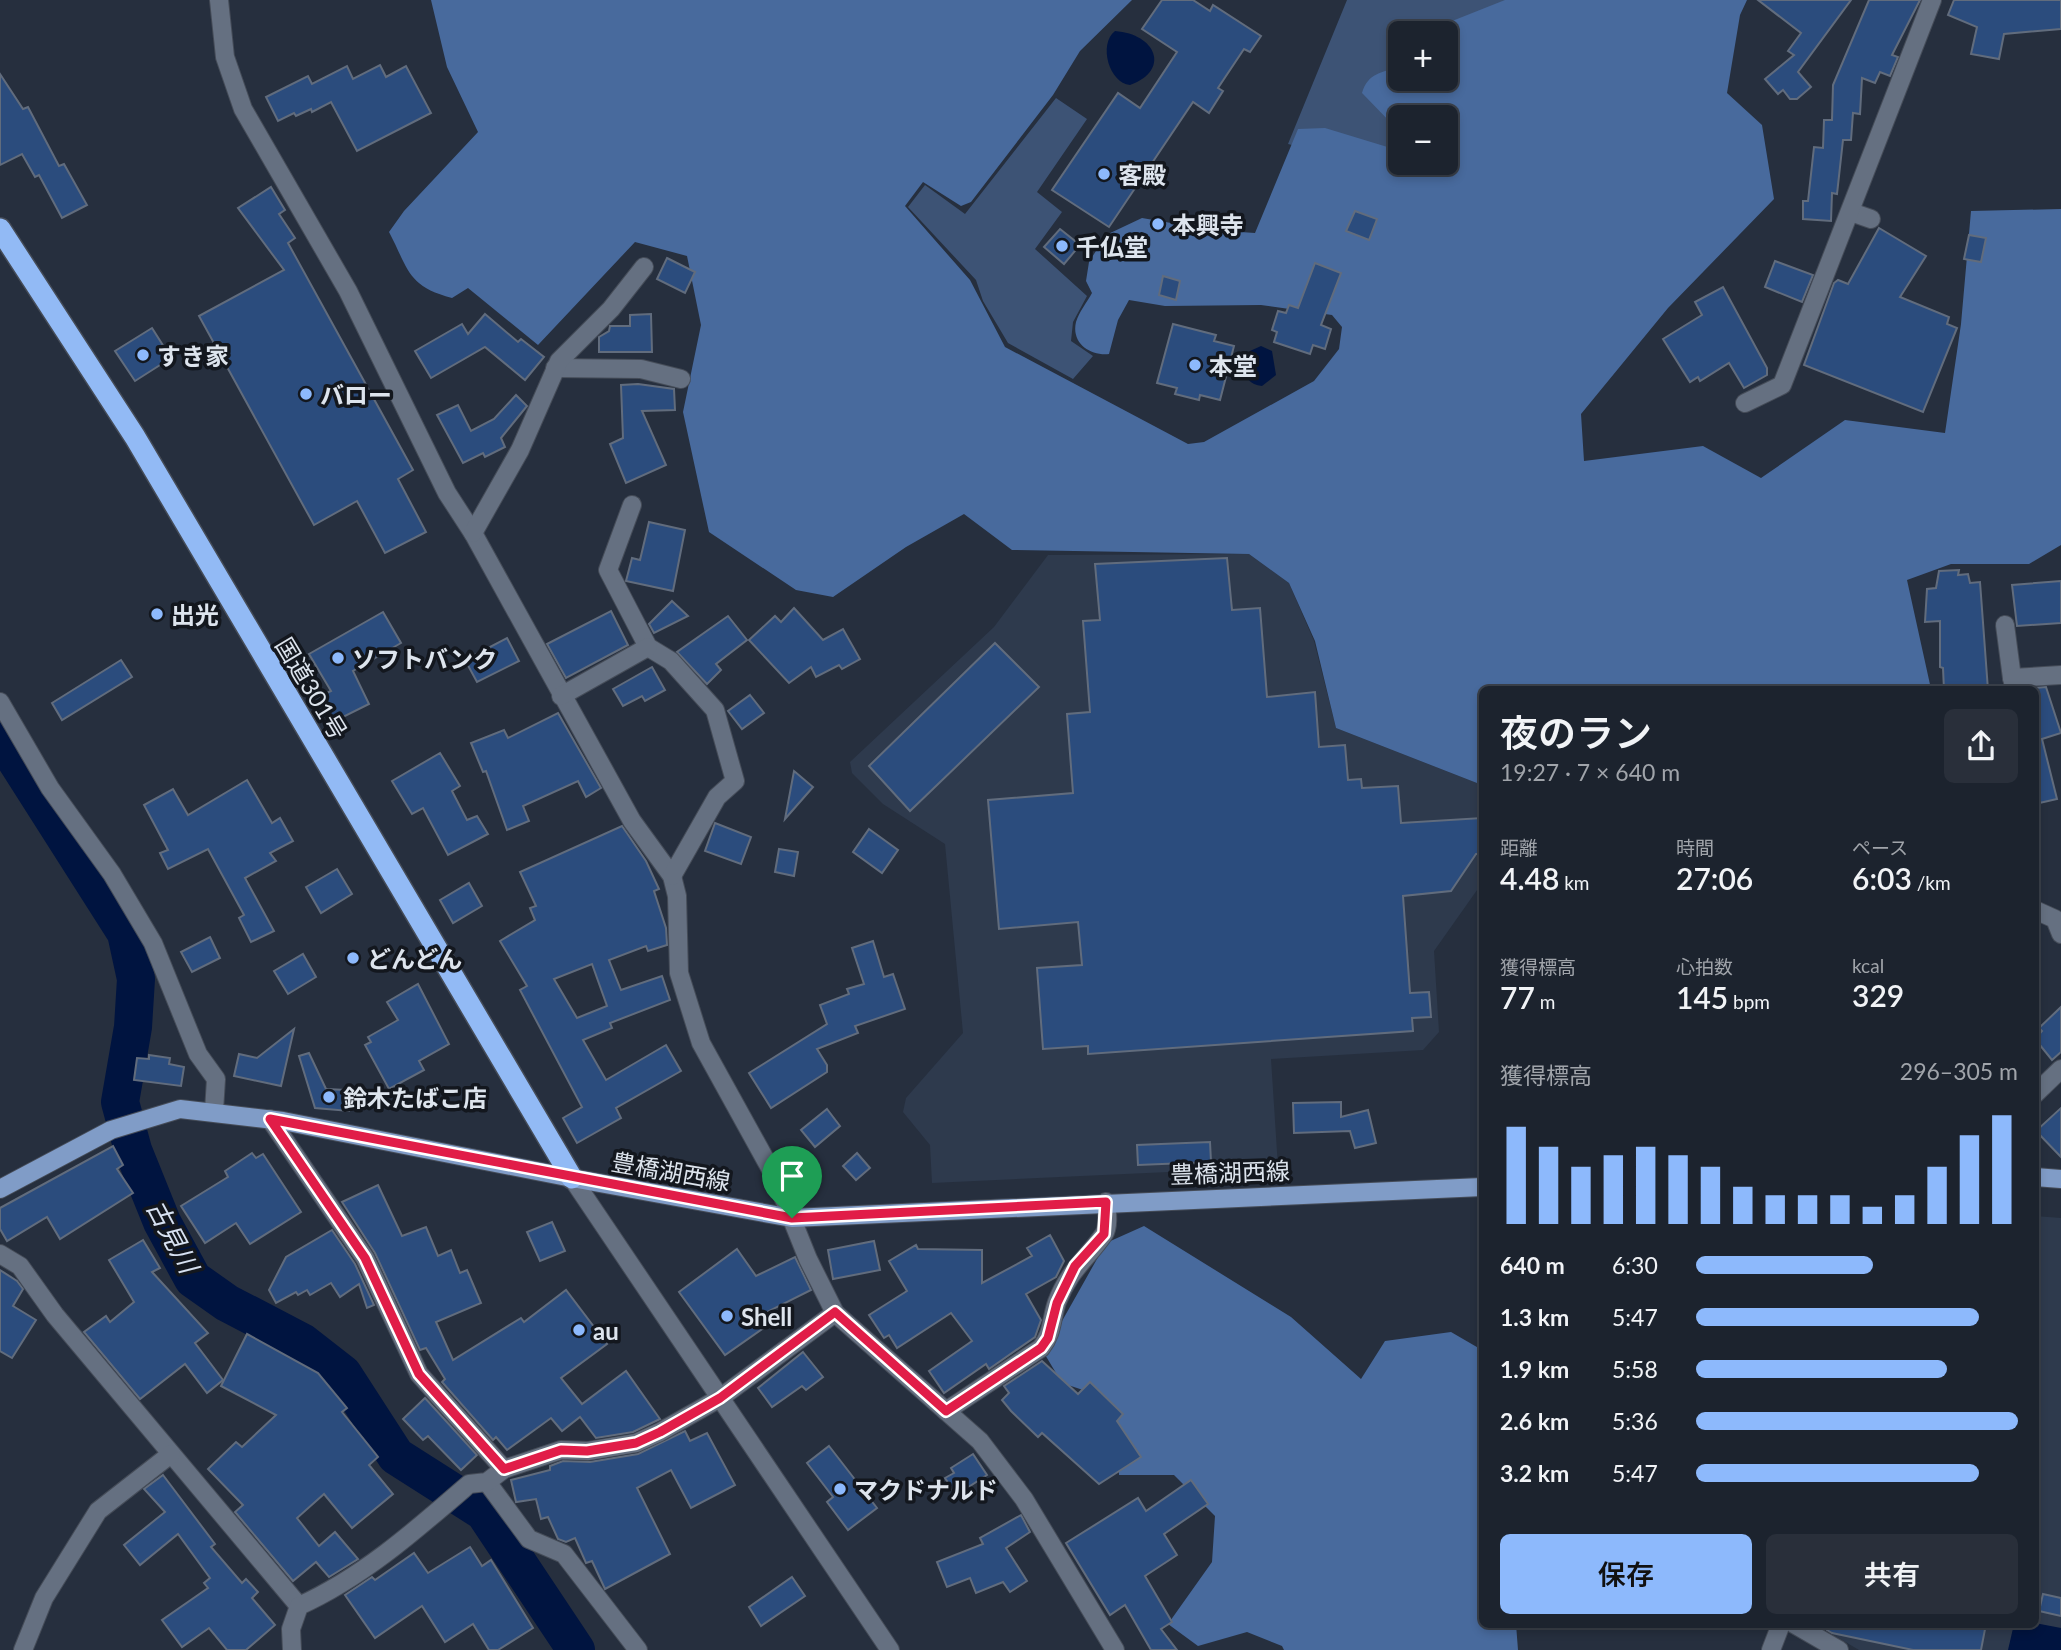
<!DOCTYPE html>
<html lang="ja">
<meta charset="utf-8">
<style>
body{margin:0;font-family:Lato,"Noto Sans JP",sans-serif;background:#292f3a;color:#f1f3f6;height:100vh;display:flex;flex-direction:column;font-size:26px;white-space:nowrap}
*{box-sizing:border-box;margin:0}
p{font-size:23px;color:#a0a4aa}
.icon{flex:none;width:38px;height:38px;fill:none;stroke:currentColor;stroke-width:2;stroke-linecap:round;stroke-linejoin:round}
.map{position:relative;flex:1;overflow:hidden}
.sheet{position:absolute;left:1479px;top:686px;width:560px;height:942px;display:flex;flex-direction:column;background:#1c232e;border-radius:10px;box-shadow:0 4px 10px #0003,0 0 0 2px #3a404a}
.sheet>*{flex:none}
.buttons{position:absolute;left:1388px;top:21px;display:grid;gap:14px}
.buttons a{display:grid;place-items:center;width:70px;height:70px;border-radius:10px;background:#1c232e;box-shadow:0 4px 10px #0003,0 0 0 2px #3a404a;font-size:35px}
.pin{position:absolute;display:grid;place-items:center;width:60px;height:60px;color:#fff;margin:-72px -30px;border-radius:50% 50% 50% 0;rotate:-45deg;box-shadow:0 0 7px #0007}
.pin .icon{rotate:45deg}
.round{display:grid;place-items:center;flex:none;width:74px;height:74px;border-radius:10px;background:#292f3a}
.headline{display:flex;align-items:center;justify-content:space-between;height:119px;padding:0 21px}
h1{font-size:38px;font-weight:600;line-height:52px}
.metrics{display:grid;grid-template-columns:repeat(3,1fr);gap:10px;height:119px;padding:7px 21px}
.metrics div{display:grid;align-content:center}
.metrics b{font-size:30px;font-weight:600}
.metrics small{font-size:19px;font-weight:400}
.metrics p{font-size:19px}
.chart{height:196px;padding:14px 21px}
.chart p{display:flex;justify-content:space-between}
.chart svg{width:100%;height:126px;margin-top:7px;stroke:#8db9fc;stroke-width:6}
.button{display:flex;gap:14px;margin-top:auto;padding:14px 21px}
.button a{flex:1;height:80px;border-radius:10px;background:#8db9fc;color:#111;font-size:28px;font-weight:600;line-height:80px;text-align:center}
.button a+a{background:#292f3a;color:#f1f3f6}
ul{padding:0 21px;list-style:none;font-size:23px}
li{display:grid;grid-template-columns:112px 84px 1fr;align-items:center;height:52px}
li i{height:18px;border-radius:9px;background:#8db9fc}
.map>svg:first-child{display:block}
</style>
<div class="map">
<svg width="2061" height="1650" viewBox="0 0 2061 1650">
<rect width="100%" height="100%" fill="#262f3e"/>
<g fill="#2e3a4d">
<polygon points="1249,554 1289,583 1314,641 1336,728 1482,785 1482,883 1434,951 1439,1032 1423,1050 1271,1059 1278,1167 932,1183 930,1145 903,1112 906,1098 963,1033 945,844 883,804 852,773 850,762 994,627 1048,555"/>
<polygon points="2035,1216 2061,1218 2061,1650 1859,1650 1815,1624 2035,1624"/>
</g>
<g fill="#3d5375" fill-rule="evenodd">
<path d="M1347,0H1515L1446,117H1400V163L1421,177L1288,144ZM1400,33H1446V79H1400Z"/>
<polygon points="1056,98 1087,119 1037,192 1062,212 1035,249 1087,296 1073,322 1071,341 1093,356 1073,379 1008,343 983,301 976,280 908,207 925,185 965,214"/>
</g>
<g fill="#486a9d" fill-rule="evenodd">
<path d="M431,0H1132L1080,51L1053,95L971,202L961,206L923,182L905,206L970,280L1005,347L1188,444L1204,442L1314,381L1339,349L1342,327L1332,315L1261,305L1165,306L1129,300L1118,320L1109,354C1090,356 1071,343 1076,322C1079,312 1087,302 1092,293L1086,281L1089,262L1106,235L1142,218L1212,230L1255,233L1298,129L1325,128L1394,149V126L1362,93C1368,73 1382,72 1400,67V79H1446V33H1432V29L1505,0H1747L1740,15L1727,93L1762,125L1774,199L1668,308L1581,414L1584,461L1703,446L1761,478L1845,420L1945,433L1961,324L1971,211L2061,209V545L2029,564H1951L1907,580L1931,689L1482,690V785L1336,728L1315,641L1289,583L1249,554L1012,550L964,514L906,547L833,597L796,590L709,532L683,412L701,325L687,256L635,242L538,345L468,288L452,298C407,286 409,270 389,232L404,211L478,132L447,67ZM1400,117H1446V163H1400Z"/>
<polygon points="1144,1226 1291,1317 1361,1379 1385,1341 1451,1332 1482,1350 1482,1624 1516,1624 1518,1650 1284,1650 1282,1646 1247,1632 1198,1646 1168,1624 1212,1562 1215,1516 1174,1475 1119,1475 1119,1429 1095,1394 1062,1383 1044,1353 1106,1243"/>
</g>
<g fill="#001440">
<path d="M1115,31C1156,34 1171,70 1130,85C1109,83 1098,44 1115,31Z"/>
<path d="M1261,346L1272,351L1276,375L1262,386C1241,384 1243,365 1250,351Z"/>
<polygon points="2035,1623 2061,1628 2061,1650 2008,1650 2014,1624"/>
</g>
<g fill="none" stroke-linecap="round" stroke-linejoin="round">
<polyline stroke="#001440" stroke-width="38" points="0,735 126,933 136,979 133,1027 120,1102 133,1150 162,1222 193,1279 227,1303 302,1342 343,1374 396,1456 484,1512 576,1650"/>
</g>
<g fill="#2b4c7d" stroke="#616c7d" stroke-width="2" fill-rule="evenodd">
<polygon points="1162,0 1193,0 1210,11 1213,5 1261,36 1250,52 1244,49 1218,88 1223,91 1209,113 1193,102 1109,227 1052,190 1118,93 1140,108 1177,52 1142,29"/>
<polygon points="1758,0 1851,0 1798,72 1811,87 1797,99 1790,99 1783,90 1778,94 1765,79 1794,55 1788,51 1801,33"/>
<polygon points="1869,0 1920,0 1892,55 1898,57 1890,76 1880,72 1875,83 1862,78 1860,114 1853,113 1851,140 1843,140 1837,194 1832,193 1831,221 1803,219 1803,201 1808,201 1814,147 1823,148 1824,120 1832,120 1833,85"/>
<polygon points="1954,0 2061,0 2061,29 2004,34 1999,59 1971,54 1977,27 1948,15"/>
<polygon points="380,65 386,77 406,66 431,113 357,151 331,102 312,112 311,109 296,116 294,113 278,121 266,97 308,76 312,84 347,66 353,79"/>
<polygon points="0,74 23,109 28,107 59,166 64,164 87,205 62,218 39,175 35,177 22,154 0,165"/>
<polygon points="271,187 285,210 279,214 295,238 288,243 413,470 398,479 426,532 385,553 357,501 314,525 199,316 284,270 238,208"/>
<polygon points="1355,211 1377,219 1369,240 1346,231"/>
<polygon points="1879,228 1926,256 1900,297 1949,317 1947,324 1957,328 1923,412 1804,365 1834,283 1838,280 1848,284"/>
<polygon points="1060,229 1080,245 1064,264 1044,247"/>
<polygon points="1969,235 1986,238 1981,262 1964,259"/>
<polygon points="667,258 695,272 685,293 657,279"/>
<polygon points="1775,261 1813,275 1802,302 1765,287"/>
<polygon points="1315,263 1341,273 1321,325 1331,329 1325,349 1313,345 1310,354 1274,342 1277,332 1272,330 1278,311 1286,313 1289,305 1298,308"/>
<polygon points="1163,276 1180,281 1176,300 1159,295"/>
<polygon points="1723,287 1767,368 1767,375 1744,388 1729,363 1700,381 1698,377 1690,382 1663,339 1702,315 1695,302"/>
<polygon points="485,314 518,342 521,339 544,357 525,380 485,347 431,378 415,351 462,324 468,334"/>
<polygon points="651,314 652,352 599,352 599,337 609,331 610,326 630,326 630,315"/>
<polygon points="1173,324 1216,335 1214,341 1234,346 1220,400 1200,395 1199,400 1175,394 1177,388 1157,383"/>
<polygon points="152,328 171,358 135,381 115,351"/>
<polygon points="638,384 674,389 675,410 642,411 666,465 626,483 610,444 623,438 621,385"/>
<polygon points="516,395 527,406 501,438 505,447 485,457 483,453 463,463 437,415 458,405 471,431 494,419"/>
<polygon points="649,522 685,530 673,591 626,581 632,558 640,560"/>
<polygon points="1227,558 1232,610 1260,608 1267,697 1315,692 1319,747 1345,745 1348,780 1361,779 1362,788 1398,786 1401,823 1482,818 1482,854 1476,854 1451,891 1403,896 1410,993 1429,992 1431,1017 1412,1018 1413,1031 1088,1054 1088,1046 1043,1049 1037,968 1082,965 1078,922 999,929 988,800 1073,793 1067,714 1090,712 1083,621 1100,620 1095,564"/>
<polygon points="1959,570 1958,575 1968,574 1970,583 1980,582 1988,690 1944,690 1943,668 1940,667 1940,621 1925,622 1927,589 1936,588 1939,571"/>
<polygon points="2061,581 2061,623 2017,626 2012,585"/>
<polygon points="672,601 688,616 654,633 649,624"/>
<polygon points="794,608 823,640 843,629 860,659 842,669 839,665 816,677 811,667 789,683 749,640 775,616 781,622"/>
<polygon points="611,611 628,645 566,678 547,644"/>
<polygon points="383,612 401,643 353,671 369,704 333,722 320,696 331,691 309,654"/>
<polygon points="728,616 747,640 716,664 721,670 707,684 677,652"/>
<polygon points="507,638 519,661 477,682 465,660"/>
<polygon points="995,643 1039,687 910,811 869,766"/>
<polygon points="121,660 132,677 62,720 52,703"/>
<polygon points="652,667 665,690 645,701 642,696 623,706 613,689"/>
<polygon points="2046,687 2061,733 2042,739 2057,799 2035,804 2035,688"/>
<polygon points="750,695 764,713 742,729 728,711"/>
<polygon points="558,713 601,788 586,797 578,781 523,806 529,821 507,830 486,771 483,772 471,743 504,730 508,738"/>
<polygon points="440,753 460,786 452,791 467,820 477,816 488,834 448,855 423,808 412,814 392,781"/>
<polygon points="794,771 813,787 785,819"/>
<polygon points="247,780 272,823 280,818 293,841 270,853 276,861 245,878 274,931 251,942 239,918 244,915 208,849 168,869 160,853 168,850 144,805 173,789 188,815"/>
<polygon points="715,823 751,837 741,864 705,851"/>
<path d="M622,826L646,861L659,889L654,891L666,928L667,945L648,951L646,946L609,960L621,990L662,976L670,1000L610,1023L612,1028L583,1040L606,1080L666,1045L681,1071L616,1108L621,1118L577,1143L563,1118L582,1107L520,990L527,986L500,941L535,920L530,908L536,906L520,872ZM592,964L607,1006L577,1018L554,979Z"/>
<polygon points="869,829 898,850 882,873 853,852"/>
<polygon points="779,849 798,852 794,876 775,872"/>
<polygon points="337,869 352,894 321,913 306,887"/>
<polygon points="469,883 482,906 453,923 440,900"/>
<polygon points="210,937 220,958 192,972 181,952"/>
<polygon points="873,941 884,977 893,974 905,1009 855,1026 858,1033 817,1049 827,1065 827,1072 771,1108 749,1073 827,1024 820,1005 849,994 847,989 864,984 852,948"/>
<polygon points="303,954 316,977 288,994 274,971"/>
<polygon points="418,984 449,1044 419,1061 424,1070 389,1089 365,1045 371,1042 368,1037 398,1020 387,1002"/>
<polygon points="2061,1007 2061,1052 2052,1060 2035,1039 2042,1031 2039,1028"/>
<polygon points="294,1029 281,1086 234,1076 239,1054 257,1058"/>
<polygon points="309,1053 326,1089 346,1090 349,1111 315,1108 299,1056"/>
<polygon points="149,1055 170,1058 169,1064 184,1067 181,1086 134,1080 137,1058 149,1059"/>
<polygon points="1341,1102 1341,1117 1368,1110 1376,1143 1355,1148 1350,1131 1294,1133 1293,1103"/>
<polygon points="2061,1108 2061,1157 2036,1131"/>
<polygon points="827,1109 840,1126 815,1147 801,1130"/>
<polygon points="1210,1142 1211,1162 1138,1165 1137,1145"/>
<polygon points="113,1146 123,1165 117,1169 133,1193 60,1239 47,1217 7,1241 0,1229 0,1208"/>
<polygon points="252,1153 256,1158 263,1154 301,1212 250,1244 236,1223 205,1243 181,1206 228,1177 225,1171"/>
<polygon points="857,1153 870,1168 856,1180 843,1166"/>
<polygon points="378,1185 402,1236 426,1227 438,1256 451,1250 460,1273 467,1270 481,1303 436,1322 453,1360 521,1318 524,1322 566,1290 607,1344 561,1378 582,1404 626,1371 660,1419 633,1432 596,1438 580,1417 562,1431 551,1418 507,1450 496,1437 493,1440 442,1382 445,1379 426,1348 420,1350 375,1253 342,1202"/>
<polygon points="552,1222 565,1251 540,1261 527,1232"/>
<polygon points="332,1230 355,1264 374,1305 367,1308 359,1284 340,1297 331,1283 310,1295 307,1290 298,1295 296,1292 276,1303 269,1290 286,1257"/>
<polygon points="1050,1235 1064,1261 1056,1277 1026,1294 1041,1320 1035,1337 989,1369 986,1364 944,1393 929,1371 972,1341 951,1313 897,1348 889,1335 884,1338 869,1315 907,1291 889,1261 916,1245 918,1249 982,1250 982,1283 1032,1256 1027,1248"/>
<polygon points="143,1240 160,1268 152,1272 208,1333 195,1343 223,1380 207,1393 185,1364 140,1399 84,1332 106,1316 110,1322 134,1302 109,1260"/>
<polygon points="874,1241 880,1270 833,1279 828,1250"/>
<polygon points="737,1249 756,1276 795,1257 811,1290 761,1315 768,1325 725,1355 679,1292"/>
<polygon points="0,1270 17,1281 23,1289 13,1306 36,1320 12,1358 0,1351"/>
<polygon points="247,1334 318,1373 347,1408 342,1412 378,1457 369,1465 393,1494 352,1528 324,1494 297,1518 319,1546 335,1532 358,1559 329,1577 316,1562 293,1581 235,1512 243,1505 208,1469 236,1442 242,1447 276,1415 221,1386"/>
<polygon points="803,1352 823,1377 806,1390 802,1386 772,1407 758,1388"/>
<polygon points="1042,1361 1078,1394 1090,1382 1123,1414 1117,1421 1141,1457 1099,1484 1042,1433 1038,1437 1011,1411 1002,1400 1009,1393 1004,1386"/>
<polygon points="425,1398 477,1455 461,1470 428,1436 423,1440 403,1419"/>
<polygon points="685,1431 690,1441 707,1433 735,1485 691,1508 671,1470 637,1488 670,1554 605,1589 592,1561 586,1563 575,1538 566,1542 558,1539 548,1517 541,1519 536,1499 516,1502 511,1480 550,1470 550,1466 563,1461 590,1462 638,1454"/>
<polygon points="829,1446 877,1508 848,1530 827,1502 833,1497 807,1463"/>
<polygon points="973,1454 987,1475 956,1495 945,1478 954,1473 951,1468"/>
<polygon points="163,1475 215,1544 211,1547 242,1583 246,1579 258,1592 252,1598 275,1625 246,1650 227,1650 209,1628 182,1647 162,1620 208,1588 204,1583 210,1578 178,1534 140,1565 124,1545 165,1512 144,1489"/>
<polygon points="1191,1480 1208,1504 1164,1534 1177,1555 1145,1576 1172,1622 1161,1629 1177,1650 1151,1650 1125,1605 1110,1615 1066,1543 1138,1498 1146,1511"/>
<polygon points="1021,1515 1030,1532 1006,1548 1027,1581 1010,1592 1003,1582 976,1593 970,1578 947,1587 937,1562 983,1544 980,1538"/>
<polygon points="470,1547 482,1566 491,1560 533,1628 498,1650 489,1650 473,1624 445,1642 422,1606 375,1638 345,1595 372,1577 375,1580 414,1553 428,1573"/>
<polygon points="792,1577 805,1596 761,1626 749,1607"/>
<polygon points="2043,1594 2061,1598 2061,1616 2039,1611"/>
<polygon points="1828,1624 1986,1624 1981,1650 1913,1650 1832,1633 1827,1630"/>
</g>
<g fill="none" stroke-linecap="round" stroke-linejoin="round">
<g stroke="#454c58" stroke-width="20">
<g id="street">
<polyline points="219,0 225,57 243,109 348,291 447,493 473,533 632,821 672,876 677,896 679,973 701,1043 775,1177 808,1259 835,1313 980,1441 1024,1499 1115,1650"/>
<polyline points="1851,212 1871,219"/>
<polyline points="555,368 641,369 681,379"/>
<polyline points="1745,403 1782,385 1932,0"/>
<polyline points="632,505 608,570 648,647 671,661 715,710 735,781 717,797 672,876"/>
<polyline points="473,533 520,450 559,361 611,309 644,267"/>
<polyline points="2005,625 2012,678"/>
<polyline points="2015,690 2012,678 2061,675"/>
<polyline points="561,696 648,647"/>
<polyline points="0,702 50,788 112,874 153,943 198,1054 216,1079 214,1111"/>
<polyline points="2035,910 2055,919 2061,934"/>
<polyline points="270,1119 365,1258 419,1374 504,1469"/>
<polyline points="0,1254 20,1266 55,1315 299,1606"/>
<path d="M946,1411L1041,1348C1053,1333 1051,1319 1057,1302C1069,1270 1087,1259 1104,1234C1109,1226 1107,1212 1106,1202"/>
<polyline points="487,1482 529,1539 564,1554 638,1650"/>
<polyline points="1794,1624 1839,1650"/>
<polyline points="23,1650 44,1598 98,1511 171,1454"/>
<path d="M292,1650L291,1629L299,1606C363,1577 416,1530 469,1484L487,1482L504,1469L561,1450L588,1451L636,1443L660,1432L720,1398L835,1313"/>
<polyline points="1771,1650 1781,1624"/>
</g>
</g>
<g stroke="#454c58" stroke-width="20">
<g id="secondary">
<polyline points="2035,1094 2061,1069"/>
<polyline points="572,1178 890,1650"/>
</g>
</g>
<g stroke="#454c58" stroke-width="20">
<g id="primary">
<polyline points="2035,1177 2061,1179"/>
<polyline points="0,1189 111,1130 180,1109 283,1121 572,1178 792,1218 1482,1187"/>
</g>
</g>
<g stroke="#454c58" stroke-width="24">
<polyline id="highway" points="0,229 135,437 572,1178"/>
</g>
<use href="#street" stroke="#657081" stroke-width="18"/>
<use href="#secondary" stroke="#657081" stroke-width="18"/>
<use href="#primary" stroke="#809cc7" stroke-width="18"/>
<use href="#highway" stroke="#92baf5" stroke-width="21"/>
</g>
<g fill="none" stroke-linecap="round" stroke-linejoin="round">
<g stroke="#fff" stroke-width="14">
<polygon id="route" points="270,1119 792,1218 1106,1202 1104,1234 1075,1266 1057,1303 1048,1338 1041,1348 946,1411 835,1312 720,1398 660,1432 636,1443 587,1451 561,1450 504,1469 419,1374 365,1258"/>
</g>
<use href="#route" stroke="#e11d48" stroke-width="9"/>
</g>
<g fill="#8db9fc" stroke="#13171e" stroke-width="2.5">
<circle cx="1104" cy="174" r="7"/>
<circle cx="1158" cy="224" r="7"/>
<circle cx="1062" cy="246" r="7"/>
<circle cx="143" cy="355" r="7"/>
<circle cx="1195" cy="365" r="7"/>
<circle cx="306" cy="394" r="7"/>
<circle cx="157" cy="614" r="7"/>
<circle cx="338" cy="658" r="7"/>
<circle cx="353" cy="958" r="7"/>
<circle cx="329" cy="1097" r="7"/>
<circle cx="727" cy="1316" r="7"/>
<circle cx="579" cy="1330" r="7"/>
<circle cx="840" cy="1489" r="7"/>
</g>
<g text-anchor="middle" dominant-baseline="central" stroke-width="7" stroke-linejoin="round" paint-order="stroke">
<g font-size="24" font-weight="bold" fill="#dde4ed" stroke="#13171e" text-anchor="start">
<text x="1118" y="174">客殿</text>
<text x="1172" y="224">本興寺</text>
<text x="1076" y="246">千仏堂</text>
<text x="157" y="355">すき家</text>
<text x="1209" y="365">本堂</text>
<text x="320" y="394">バロー</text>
<text x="171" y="614">出光</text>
<text x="352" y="658">ソフトバンク</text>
<text x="367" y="958">どんどん</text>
<text x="343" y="1097">鈴木たばこ店</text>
<text x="741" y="1316">Shell</text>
<text x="593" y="1330">au</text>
<text x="854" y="1489">マクドナルド</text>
</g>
<g font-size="24" fill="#dde4ed" stroke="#13171e">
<text transform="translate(312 688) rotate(59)">国道301号</text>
<text transform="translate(671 1171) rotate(10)">豊橋湖西線</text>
<text transform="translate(1230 1172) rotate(-2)">豊橋湖西線</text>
</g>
<g font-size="26" font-style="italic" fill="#d7e1f1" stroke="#13171e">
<text transform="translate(173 1236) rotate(62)">古見川</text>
</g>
</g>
</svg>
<div class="buttons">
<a>+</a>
<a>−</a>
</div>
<div class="pin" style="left:792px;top:1218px;background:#1e9e55"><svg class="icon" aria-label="arrive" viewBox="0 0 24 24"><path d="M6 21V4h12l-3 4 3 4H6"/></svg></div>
<section class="sheet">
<div class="headline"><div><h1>夜のラン</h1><p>19:27 · 7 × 640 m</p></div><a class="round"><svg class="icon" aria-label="share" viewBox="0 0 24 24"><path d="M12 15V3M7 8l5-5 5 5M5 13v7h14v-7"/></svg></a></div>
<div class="metrics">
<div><p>距離</p><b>4.48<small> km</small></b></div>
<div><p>時間</p><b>27:06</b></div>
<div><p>ペース</p><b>6:03<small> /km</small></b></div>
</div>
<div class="metrics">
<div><p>獲得標高</p><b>77<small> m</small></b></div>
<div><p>心拍数</p><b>145<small> bpm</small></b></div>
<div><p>kcal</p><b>329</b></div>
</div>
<div class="chart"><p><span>獲得標高</span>296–305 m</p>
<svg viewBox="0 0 160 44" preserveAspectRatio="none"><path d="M5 44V10M15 44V17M25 44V24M35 44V20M45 44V17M55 44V20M65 44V24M75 44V31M85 44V34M95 44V34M105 44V34M115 44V38M125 44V34M135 44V24M145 44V13M155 44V6"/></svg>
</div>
<ul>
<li><b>640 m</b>6:30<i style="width:55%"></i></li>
<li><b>1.3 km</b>5:47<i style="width:88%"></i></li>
<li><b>1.9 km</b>5:58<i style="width:78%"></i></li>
<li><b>2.6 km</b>5:36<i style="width:100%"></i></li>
<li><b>3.2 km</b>5:47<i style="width:88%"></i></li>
</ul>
<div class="button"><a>保存</a><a>共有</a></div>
</section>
</div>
